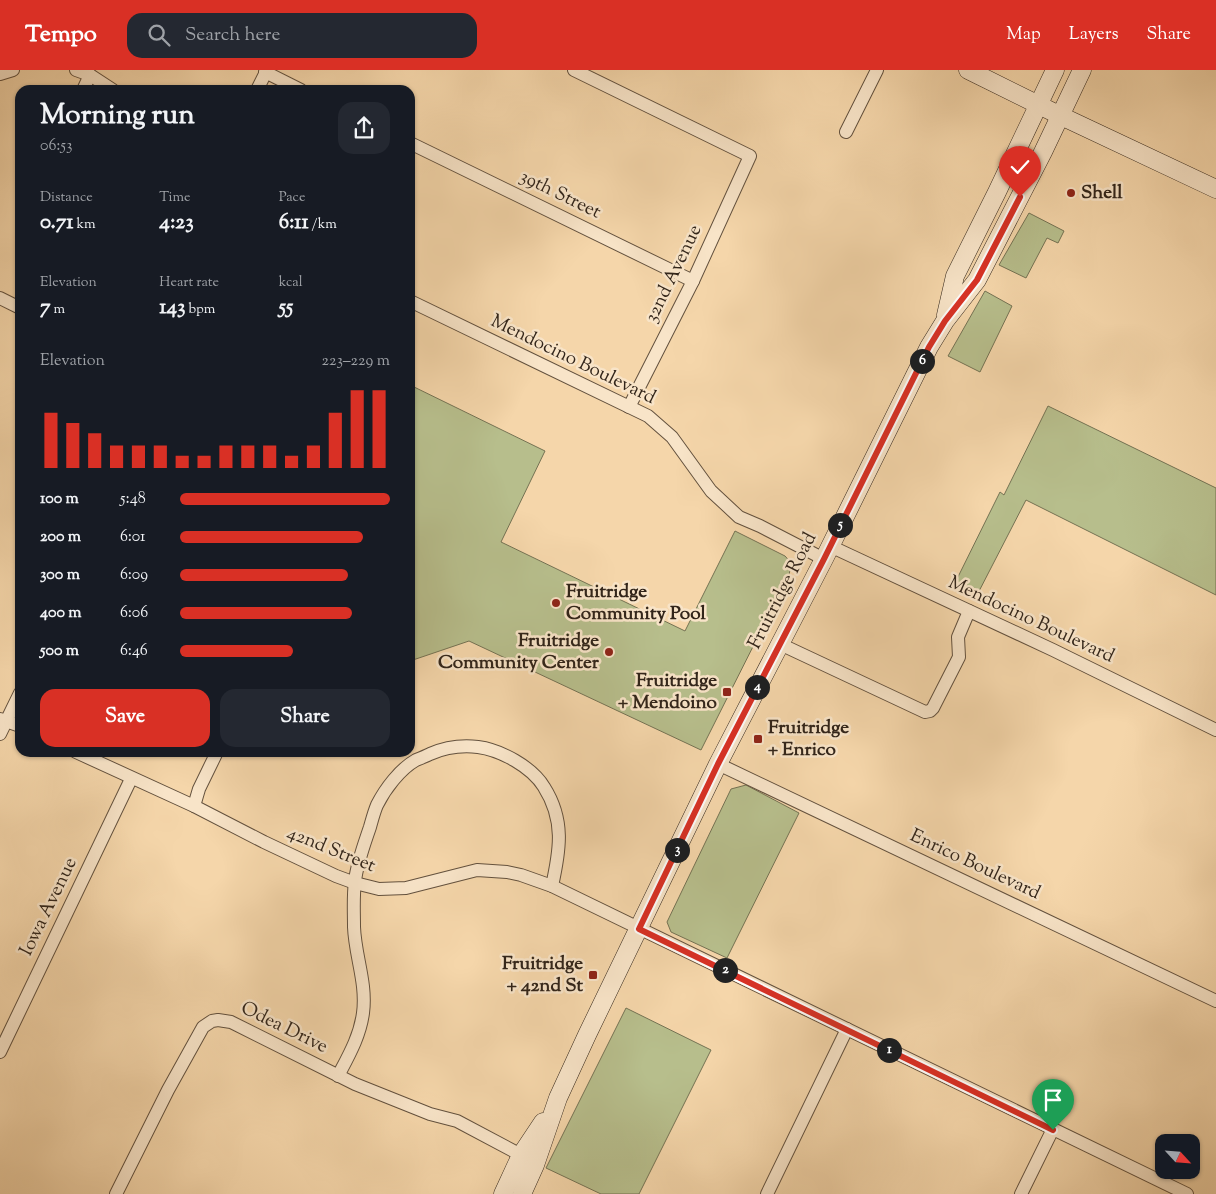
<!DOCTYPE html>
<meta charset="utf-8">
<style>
body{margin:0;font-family:"Sorts Mill Goudy",serif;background:#242831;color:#f1f3f6;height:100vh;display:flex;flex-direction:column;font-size:19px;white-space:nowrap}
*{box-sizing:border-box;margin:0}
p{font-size:16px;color:#9ea1a6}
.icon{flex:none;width:28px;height:28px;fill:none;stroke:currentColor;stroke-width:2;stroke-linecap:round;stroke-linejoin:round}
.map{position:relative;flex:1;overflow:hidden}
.panel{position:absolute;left:15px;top:15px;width:400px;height:672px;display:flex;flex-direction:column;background:#171b24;border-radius:15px;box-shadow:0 1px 4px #0004}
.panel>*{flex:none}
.needle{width:32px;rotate:116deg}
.buttons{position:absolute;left:1155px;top:1064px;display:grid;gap:10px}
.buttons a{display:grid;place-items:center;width:45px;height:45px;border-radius:10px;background:#171b24;box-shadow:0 1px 4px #0004;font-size:25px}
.pin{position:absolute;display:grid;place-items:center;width:42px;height:42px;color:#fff;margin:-51px -21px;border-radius:50% 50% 50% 0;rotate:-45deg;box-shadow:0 0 5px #0007}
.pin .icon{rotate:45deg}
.km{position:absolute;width:25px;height:25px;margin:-12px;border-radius:50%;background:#222;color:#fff;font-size:14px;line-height:25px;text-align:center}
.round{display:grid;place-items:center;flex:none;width:52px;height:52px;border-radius:15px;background:#242831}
.headline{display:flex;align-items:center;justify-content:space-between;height:85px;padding:0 25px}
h1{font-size:28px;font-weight:700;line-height:38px}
.stats{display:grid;grid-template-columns:repeat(3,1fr);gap:8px;height:85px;padding:5px 25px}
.stats div{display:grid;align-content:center}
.stats b{font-size:21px;font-weight:700}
.stats small{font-size:14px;font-weight:400}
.stats p{font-size:14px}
.chart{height:140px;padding:10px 25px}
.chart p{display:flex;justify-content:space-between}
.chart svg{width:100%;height:90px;margin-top:5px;stroke:#d93025;stroke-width:6}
.cta{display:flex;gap:10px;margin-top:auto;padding:10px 25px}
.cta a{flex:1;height:58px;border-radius:15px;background:#d93025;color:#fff;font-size:20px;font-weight:700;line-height:58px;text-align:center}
.cta a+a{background:#242831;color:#f1f3f6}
ul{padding:0 25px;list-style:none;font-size:16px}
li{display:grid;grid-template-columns:80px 60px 1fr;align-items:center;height:38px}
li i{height:12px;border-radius:6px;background:#d93025}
header{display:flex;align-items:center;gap:30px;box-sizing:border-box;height:70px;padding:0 25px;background:#d93025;color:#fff}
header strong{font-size:24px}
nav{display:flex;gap:28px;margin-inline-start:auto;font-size:18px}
.search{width:350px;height:45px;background:#242831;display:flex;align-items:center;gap:12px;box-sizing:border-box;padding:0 18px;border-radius:15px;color:#9ea1a6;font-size:19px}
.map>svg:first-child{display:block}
</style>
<header>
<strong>Tempo</strong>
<div class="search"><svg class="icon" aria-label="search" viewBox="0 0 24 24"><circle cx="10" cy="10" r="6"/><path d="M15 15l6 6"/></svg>Search here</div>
<nav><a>Map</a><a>Layers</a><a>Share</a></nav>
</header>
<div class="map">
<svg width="1216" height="1124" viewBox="0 0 1216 1124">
<rect width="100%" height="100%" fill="#f5d6aa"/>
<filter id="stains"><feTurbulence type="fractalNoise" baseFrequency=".004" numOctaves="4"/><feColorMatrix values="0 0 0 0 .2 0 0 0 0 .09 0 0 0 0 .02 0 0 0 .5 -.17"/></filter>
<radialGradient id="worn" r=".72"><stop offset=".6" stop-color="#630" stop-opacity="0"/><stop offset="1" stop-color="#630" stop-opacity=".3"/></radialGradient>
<g fill="#b7be8c" stroke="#747253">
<polygon points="1029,143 1064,161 1058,173 1047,168 1026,208 999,195"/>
<polygon points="985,221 1012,236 980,302 948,286"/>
<path d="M410,315L545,381L501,472L685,561L735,461L785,486C791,492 791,496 789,505L701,680L469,571L410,591Z"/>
<polygon points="1048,336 1216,418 1216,525 1026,430 975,529 952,519 1000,422 1004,425"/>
<polygon points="746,715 799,743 727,888 671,862 667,852 731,719"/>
<polygon points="626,938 711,980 639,1124 601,1124 546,1098"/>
</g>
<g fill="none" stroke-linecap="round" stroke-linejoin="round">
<g stroke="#63513e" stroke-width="14">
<g id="street">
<polyline points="76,0 90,5 113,20"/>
<polyline points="574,0 750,86 693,211 629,337"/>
<polyline points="265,2 301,20"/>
<polyline points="0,4 13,0"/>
<polyline points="83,20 90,5"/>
<polyline points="257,20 267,0"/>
<polyline points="846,62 877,0"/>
<polyline points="410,73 693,211"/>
<polyline points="0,228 20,238"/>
<polyline points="410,231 648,346 672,367 711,421 739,447 760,456 824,489"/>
<polyline points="830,476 1053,580 1216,660"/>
<polyline points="780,574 925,642 930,641 933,638 959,587 958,567 969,541"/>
<polyline points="0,649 20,656"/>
<polyline points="0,664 20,623"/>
<polyline points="76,682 194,736 264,772 336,806 355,813 379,819 406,818 477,800 507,802 521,805 552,816 1187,1124"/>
<polyline points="718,694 1216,931"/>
<polyline points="194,736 199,719 217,682"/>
<polyline points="0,982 131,709"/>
<path d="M338,1006C349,985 360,966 363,943C367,913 355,886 354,857C354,842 353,826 355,811C357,793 364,775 370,757C372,750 374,742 377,735C385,719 400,699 416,690C421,688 426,686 430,684C446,677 461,675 478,677C501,680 532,697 544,717C565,750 560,780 552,816"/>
<polyline points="116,1124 168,1020 203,957 212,951 218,950 231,952 355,1014 430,1044 457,1051 521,1085"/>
<polyline points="767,1124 847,959"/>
<polyline points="1021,1124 1053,1059"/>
</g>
</g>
<g stroke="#32251a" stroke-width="19">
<g id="secondary">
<polyline points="968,0 1061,46 1216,119"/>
<polyline points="946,245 955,206 997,122 1055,0"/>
<polyline points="503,1124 521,1085 543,1052"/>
<polyline points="522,1124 535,1095 558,1028 587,965 718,694 824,489 929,277 945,251 977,210 1043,82 1082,0"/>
</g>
</g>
<use href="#street" stroke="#f8e4c8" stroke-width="12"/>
<use href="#secondary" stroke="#f8e4c8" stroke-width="18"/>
</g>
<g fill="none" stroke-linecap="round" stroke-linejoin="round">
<g stroke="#fff" stroke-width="10">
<polyline id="route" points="1020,127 977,210 945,251 929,277 824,489 718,694 639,859 1053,1060"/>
</g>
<use href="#route" stroke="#d93025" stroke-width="6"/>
</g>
<g fill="#8f2418" stroke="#f8e4c8" stroke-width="2">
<circle cx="1071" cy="123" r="5"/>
<circle cx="556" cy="533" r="5"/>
<circle cx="609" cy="582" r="5"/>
<rect x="722" y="617" width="10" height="10" rx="2.5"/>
<rect x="753" y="664" width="10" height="10" rx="2.5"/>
<rect x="588" y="900" width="10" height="10" rx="2.5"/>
</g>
<g text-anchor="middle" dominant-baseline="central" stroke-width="5" stroke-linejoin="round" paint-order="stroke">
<g font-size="19" font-weight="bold" fill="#32251a" stroke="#f8e4c8" text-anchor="start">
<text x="1081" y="123">Shell</text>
<text x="566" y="522">Fruitridge<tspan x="566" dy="22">Community Pool</tspan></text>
<text x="599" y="571" text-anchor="end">Fruitridge<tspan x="599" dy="22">Community Center</tspan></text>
<text x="717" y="611" text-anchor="end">Fruitridge<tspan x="717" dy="22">+ Mendoino</tspan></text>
<text x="768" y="658">Fruitridge<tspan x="768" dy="22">+ Enrico</tspan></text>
<text x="583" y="894" text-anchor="end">Fruitridge<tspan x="583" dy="22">+ 42nd St</tspan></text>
</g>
<g font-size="19" fill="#32251a" stroke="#f8e4c8">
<text transform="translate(560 125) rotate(26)">39th Street</text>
<text transform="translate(674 204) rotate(-64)">32nd Avenue</text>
<text transform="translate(573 290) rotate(26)">Mendocino Boulevard</text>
<text transform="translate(783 521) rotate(-63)">Fruitridge Road</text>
<text transform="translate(1031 550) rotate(25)">Mendocino Boulevard</text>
<text transform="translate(331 780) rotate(22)">42nd Street</text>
<text transform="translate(975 795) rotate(25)">Enrico Boulevard</text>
<text transform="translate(49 837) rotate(-64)">Iowa Avenue</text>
<text transform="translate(284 958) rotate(26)">Odea Drive</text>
</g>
</g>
<rect width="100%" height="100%" filter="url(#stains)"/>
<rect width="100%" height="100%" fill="url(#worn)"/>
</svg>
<div class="buttons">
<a><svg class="needle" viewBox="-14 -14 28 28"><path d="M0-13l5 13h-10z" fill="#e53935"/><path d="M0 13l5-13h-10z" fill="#9ea1a6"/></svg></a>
</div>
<div class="pin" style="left:1053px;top:1060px;background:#1e9e55"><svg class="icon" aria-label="arrive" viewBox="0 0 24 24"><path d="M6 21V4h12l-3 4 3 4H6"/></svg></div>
<div class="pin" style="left:1020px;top:127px;background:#d93025"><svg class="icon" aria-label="check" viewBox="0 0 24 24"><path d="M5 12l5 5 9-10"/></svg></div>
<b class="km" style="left:889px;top:980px">1</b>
<b class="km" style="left:725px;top:900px">2</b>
<b class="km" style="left:677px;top:780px">3</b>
<b class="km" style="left:757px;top:617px">4</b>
<b class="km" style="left:840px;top:455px">5</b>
<b class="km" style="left:922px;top:291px">6</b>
<section class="panel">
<div class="headline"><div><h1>Morning run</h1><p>06:53</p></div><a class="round"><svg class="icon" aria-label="share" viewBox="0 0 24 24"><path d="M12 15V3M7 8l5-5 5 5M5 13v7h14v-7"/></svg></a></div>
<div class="stats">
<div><p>Distance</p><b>0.71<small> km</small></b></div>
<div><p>Time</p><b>4:23</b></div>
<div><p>Pace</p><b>6:11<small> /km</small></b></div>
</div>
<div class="stats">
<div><p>Elevation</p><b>7<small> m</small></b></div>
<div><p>Heart rate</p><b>143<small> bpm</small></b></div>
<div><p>kcal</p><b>55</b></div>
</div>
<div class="chart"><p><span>Elevation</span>223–229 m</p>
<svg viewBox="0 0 160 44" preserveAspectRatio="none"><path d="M5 44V17M15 44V22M25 44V27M35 44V33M45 44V33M55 44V33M65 44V38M75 44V38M85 44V33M95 44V33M105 44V33M115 44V38M125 44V33M135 44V17M145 44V6M155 44V6"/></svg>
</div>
<ul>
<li><b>100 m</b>5:48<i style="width:100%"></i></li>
<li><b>200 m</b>6:01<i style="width:87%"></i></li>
<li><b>300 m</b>6:09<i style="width:80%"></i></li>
<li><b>400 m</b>6:06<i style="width:82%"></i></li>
<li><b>500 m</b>6:46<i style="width:54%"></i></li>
</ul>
<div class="cta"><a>Save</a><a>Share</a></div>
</section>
</div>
